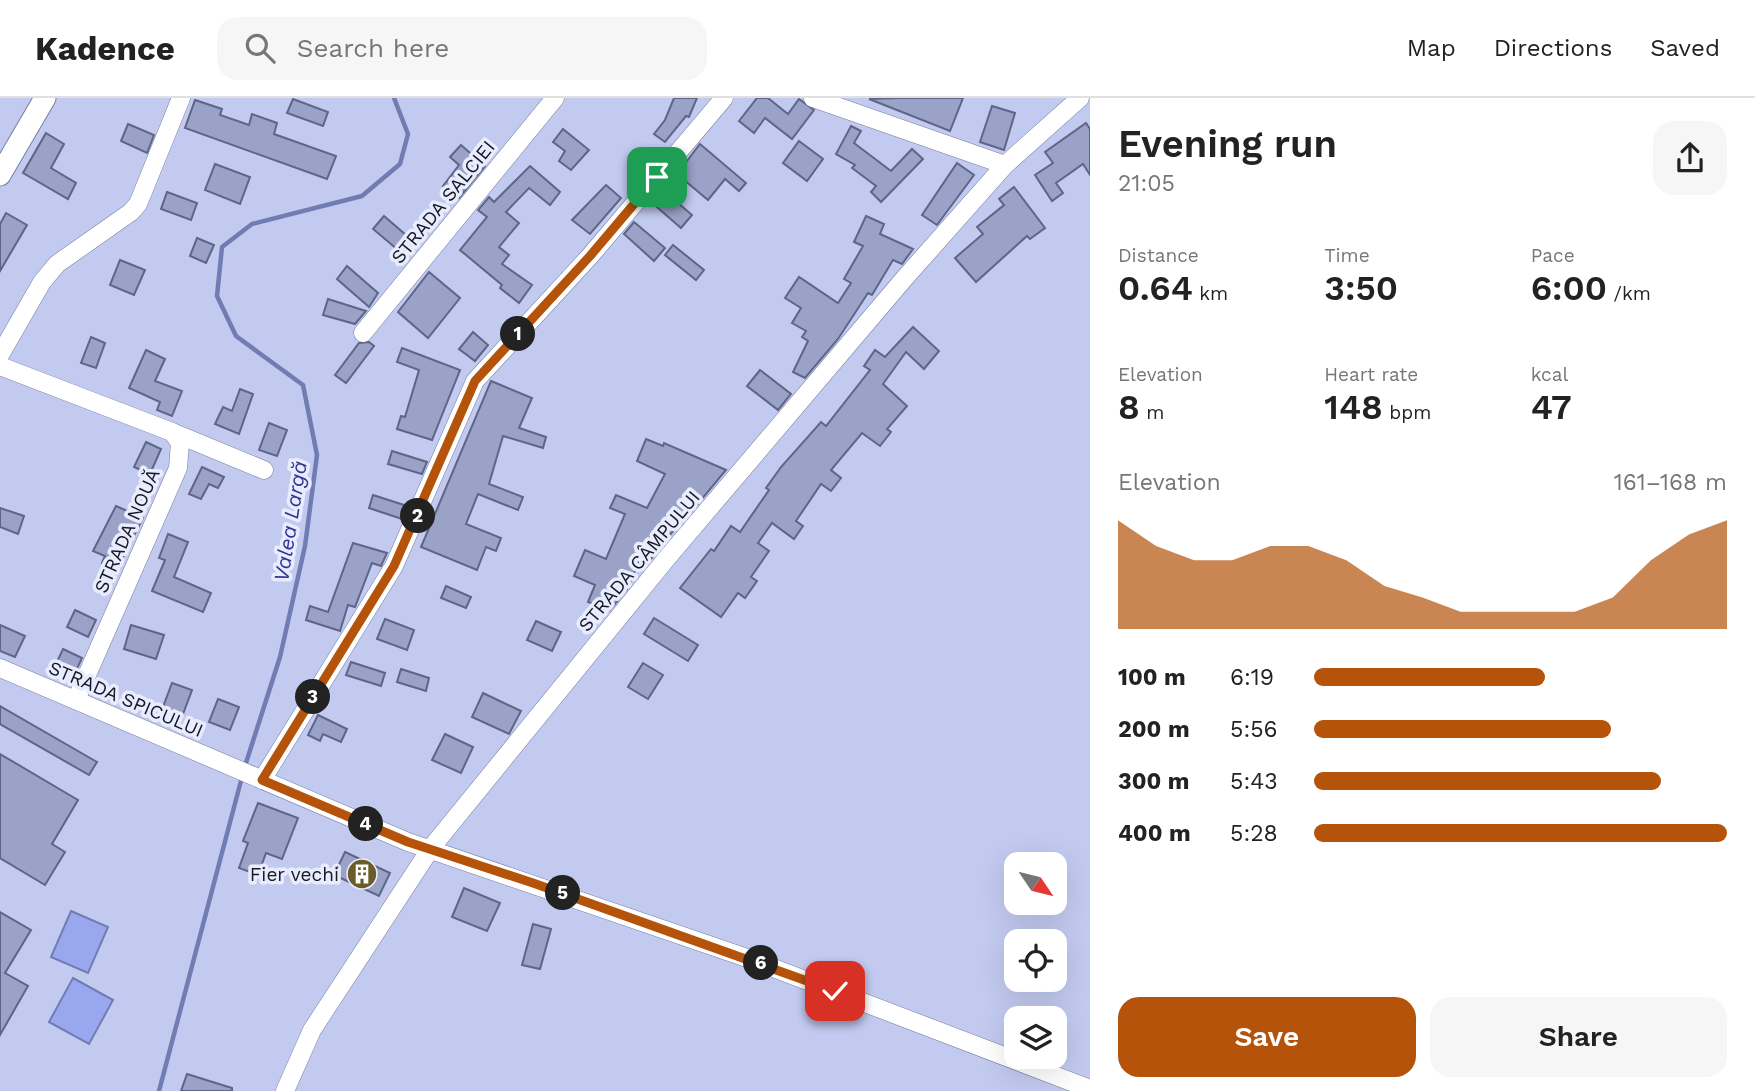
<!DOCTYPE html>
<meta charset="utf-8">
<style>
body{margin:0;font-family:"Work Sans",sans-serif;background:#f6f6f6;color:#222;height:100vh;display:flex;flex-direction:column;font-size:26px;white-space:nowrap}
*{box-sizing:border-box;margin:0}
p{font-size:23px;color:#767676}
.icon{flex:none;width:38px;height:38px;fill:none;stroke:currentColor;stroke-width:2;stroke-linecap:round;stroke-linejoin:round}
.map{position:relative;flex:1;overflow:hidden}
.sheet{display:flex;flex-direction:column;background:#fff;width:665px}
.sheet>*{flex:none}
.needle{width:46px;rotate:125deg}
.buttons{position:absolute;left:1004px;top:754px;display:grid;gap:14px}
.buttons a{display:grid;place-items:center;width:63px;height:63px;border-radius:14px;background:#fff;box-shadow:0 7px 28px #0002;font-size:35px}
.pin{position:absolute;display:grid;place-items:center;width:60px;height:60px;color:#fff;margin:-30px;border-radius:14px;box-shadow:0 4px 10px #0006}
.km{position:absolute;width:35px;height:35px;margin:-18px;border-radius:50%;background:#222;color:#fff;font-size:19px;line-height:35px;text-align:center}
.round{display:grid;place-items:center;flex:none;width:74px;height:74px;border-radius:21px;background:#f6f6f6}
.overview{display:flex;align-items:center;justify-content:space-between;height:119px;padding:0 28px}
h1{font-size:38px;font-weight:600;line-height:52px}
.stats{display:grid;grid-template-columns:repeat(3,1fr);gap:10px;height:119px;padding:7px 28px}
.stats div{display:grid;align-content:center}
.stats b{font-size:35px;font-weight:600}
.stats small{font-size:19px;font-weight:400}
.stats p{font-size:19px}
.chart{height:196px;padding:14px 28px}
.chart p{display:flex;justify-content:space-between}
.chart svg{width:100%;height:126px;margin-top:7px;fill:#b45309;opacity:.7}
.primary-button{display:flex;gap:14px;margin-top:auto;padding:14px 28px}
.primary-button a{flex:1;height:80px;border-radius:21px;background:#b45309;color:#fff;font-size:28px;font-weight:600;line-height:80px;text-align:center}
.primary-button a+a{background:#f6f6f6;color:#222}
ul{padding:0 28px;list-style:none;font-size:23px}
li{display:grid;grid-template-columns:112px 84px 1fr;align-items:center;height:52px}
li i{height:18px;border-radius:9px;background:#b45309}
header{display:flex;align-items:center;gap:42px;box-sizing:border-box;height:98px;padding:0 35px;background:#fff;border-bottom:2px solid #e0e0e0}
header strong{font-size:33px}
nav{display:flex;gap:38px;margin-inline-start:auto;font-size:24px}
.search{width:490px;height:63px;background:#f6f6f6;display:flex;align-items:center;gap:18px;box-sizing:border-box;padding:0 24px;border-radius:21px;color:#767676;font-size:26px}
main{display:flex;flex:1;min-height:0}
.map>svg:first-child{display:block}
</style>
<header>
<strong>Kadence</strong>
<div class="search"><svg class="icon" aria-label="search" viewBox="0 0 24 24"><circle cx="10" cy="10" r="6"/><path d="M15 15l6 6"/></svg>Search here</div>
<nav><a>Map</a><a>Directions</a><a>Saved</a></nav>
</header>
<main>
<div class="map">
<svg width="1090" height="993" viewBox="0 0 1090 993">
<rect width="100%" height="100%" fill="#c2caf0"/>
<g fill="#99a7ef" stroke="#717cb2" stroke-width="2">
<polygon points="71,813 108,829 88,875 51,859"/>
<polygon points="73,880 113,902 89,946 49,924"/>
</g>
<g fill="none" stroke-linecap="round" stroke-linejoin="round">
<g stroke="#717cb2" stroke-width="4.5">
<polyline points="244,671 280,559 305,448 317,357 303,287 236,238 217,198 222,149 252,126 362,98 400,66 408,36 394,0"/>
<polyline points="159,993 242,679"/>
</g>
</g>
<g fill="#9aa2c7" stroke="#5e6587" stroke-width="2">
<polygon points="674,0 697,0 689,19 686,18 665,44 654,36 665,22"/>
<polygon points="757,0 768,0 788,16 799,1 814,12 792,41 765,20 754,35 739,23"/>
<polygon points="899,0 963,0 950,33 869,1"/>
<polygon points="293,1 328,14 323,28 287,15"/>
<polygon points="195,2 222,11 220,17 249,27 252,16 277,25 274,36 336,58 327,81 185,30"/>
<polygon points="992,8 1015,15 1004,52 980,44"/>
<polygon points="1086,25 1090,31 1090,77 1083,66 1056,85 1063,95 1052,103 1035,77 1053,65 1045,54"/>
<polygon points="128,26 154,37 147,55 121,43"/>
<polygon points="851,28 861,33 854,45 891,73 912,51 923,61 881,104 871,94 876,88 852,70 855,67 836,56"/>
<polygon points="563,31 589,52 571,72 559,63 565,53 553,44"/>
<polygon points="46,35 64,46 51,70 76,85 68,101 23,75"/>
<polygon points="799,43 823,61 807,83 783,65"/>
<polygon points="700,46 746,85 739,93 725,81 708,102 677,76"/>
<polygon points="461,47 485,68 459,100 443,88 459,67 450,59"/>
<polygon points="957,65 974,77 937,127 922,117"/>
<polygon points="215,66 250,79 240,106 205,92"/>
<polygon points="530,68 560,94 550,107 529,90 506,114 519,125 499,149 509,157 502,166 532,187 519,205 500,190 502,187 460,152 487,119 478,112 489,99 494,104"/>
<polygon points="606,87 621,100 590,136 572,122"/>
<polygon points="1014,89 1045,130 1030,141 1027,138 976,184 955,160 983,136 977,129 1004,107 999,101"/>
<polygon points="662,91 692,117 681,130 651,104"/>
<polygon points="167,94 197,105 191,122 161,111"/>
<polygon points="6,115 27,127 0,173 0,126"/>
<polygon points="384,118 414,144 404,157 373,131"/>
<polygon points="866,118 884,126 880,136 913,151 902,166 893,162 872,197 868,195 838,241 805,280 793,274 808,243 802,239 806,233 792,225 801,210 785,200 799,179 838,205 851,185 844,181 863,148 854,144"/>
<polygon points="634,124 665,150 654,163 624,136"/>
<polygon points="197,140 214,147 206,165 190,158"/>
<polygon points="673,147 704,172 696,182 665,157"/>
<polygon points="120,162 145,172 134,197 110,187"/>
<polygon points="347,168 378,195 369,209 337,181"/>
<polygon points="429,174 460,200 428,240 398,214"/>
<polygon points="328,201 366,213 355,226 323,217"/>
<polygon points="913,229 939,253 924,271 906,254 883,286 907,308 887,331 891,334 880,348 862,335 831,372 841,380 831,393 821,386 796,423 803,428 794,441 772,425 758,445 769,453 751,479 757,483 745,500 738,495 721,519 680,490 711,451 714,453 731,428 740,434 769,392 766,390 781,369 821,324 826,328 870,272 864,268 875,252 885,259"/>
<polygon points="473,234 488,247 475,263 459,251"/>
<polygon points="91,239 105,245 96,270 81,265"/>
<polygon points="369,244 374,248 346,285 335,277 359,245"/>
<polygon points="402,250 460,272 432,342 397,331 401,318 405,319 419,272 397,264"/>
<polygon points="146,252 165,261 155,283 182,293 172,318 157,312 160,304 129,290"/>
<polygon points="760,272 791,296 778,312 747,288"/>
<polygon points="491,283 532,300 519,330 546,339 543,350 503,338 489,386 523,399 518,412 478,396 466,426 501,440 496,453 486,449 477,472 421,449"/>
<polygon points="240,291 253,296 239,336 215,326 223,309 232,313"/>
<polygon points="269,325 287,332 277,358 259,352"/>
<polygon points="646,341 663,348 664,345 726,372 691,414 689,413 651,461 642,457 627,491 610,512 588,504 595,487 574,478 585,452 606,461 625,416 610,410 616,397 647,410 665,376 637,363"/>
<polygon points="146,344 161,351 150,376 134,369"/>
<polygon points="392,353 427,364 422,376 388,366"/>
<polygon points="202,369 224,379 218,390 209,386 201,401 189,396"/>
<polygon points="373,397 407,408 402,421 369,410"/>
<polygon points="116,408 143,420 117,471 102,465 105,458 93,453"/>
<polygon points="0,410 24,418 18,436 0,429"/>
<polygon points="168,436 188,444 174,479 211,495 203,514 152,493 165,462 159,460"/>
<polygon points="353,445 387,455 381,468 372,465 355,509 348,507 340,533 306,522 310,508 328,514"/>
<polygon points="446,488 471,499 466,510 441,500"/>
<polygon points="75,512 96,522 88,539 67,529"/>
<polygon points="654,520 698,547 688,563 644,536"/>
<polygon points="385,521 414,532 407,552 377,541"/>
<polygon points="536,523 561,534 552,553 527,542"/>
<polygon points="0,527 25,538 15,559 0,553"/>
<polygon points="131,527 164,537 156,561 124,551"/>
<polygon points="63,551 82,560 74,577 55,568"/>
<polygon points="351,564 385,575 381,588 346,577"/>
<polygon points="643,565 663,577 648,601 628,589"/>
<polygon points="401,571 429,580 426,593 397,584"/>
<polygon points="172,585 192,592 183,616 163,609"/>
<polygon points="483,595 521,613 509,636 472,619"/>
<polygon points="218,601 239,609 230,632 209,624"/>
<polygon points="0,608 97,664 89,677 0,626"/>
<polygon points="318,617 347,631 341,644 323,636 320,643 308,637"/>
<polygon points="445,636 473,649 461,675 432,662"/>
<polygon points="0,656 78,702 52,746 65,754 45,787 0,760"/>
<polygon points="258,705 298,720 282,761 266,755 258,777 239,770 248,745 243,743"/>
<polygon points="345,754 390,775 379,798 334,777"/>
<polygon points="464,790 500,805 487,833 452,819"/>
<polygon points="0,814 31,832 5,875 28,888 0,937"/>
<polygon points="533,826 551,831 540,871 522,867"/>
<polygon points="187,976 232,990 232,993 181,993"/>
</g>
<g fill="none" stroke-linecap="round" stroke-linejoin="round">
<g stroke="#767ea0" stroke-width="19">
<g id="minor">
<polyline points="813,0 1005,67"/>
<polyline points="363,235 555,0"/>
<polyline points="0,257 42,184 57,166 131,114 138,106 181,0"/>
<polyline points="0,268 172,334 180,345 178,370 76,602"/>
<polyline points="172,334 264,372"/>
<polyline points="0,570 408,744 750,861 1090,991"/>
<polyline points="262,682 394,468 475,283 590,158 724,0"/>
<polyline points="285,993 312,932 431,750 667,460 903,182 1005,67 1080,0"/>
</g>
</g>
<g stroke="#767ea0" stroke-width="23">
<polyline id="major" points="0,77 45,0"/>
</g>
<use href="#minor" stroke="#fff" stroke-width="18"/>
<use href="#major" stroke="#fff" stroke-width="21"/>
</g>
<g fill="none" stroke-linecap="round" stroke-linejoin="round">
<g stroke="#fff" stroke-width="14">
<polyline id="route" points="657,79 590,158 475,283 394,468 262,682 408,744 533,785 835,893"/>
</g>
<use href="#route" stroke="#b45309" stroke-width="9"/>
</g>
<defs>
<g id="building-disc" transform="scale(1.575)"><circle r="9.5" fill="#6a5d2a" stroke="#e9ecfc"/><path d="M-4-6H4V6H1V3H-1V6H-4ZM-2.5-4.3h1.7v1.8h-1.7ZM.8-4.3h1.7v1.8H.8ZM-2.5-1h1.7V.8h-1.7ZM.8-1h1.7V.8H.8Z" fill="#fff"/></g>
</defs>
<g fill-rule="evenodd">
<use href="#building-disc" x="362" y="776"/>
</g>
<g text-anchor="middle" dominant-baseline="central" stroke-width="7" stroke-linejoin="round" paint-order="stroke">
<g font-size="19" fill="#141724" stroke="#e9ecfc">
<text transform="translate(443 104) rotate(-51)">STRADA SALCIEI</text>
<text transform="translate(127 433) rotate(-66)">STRADA NOUĂ</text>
<text transform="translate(639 463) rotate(-50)">STRADA CÂMPULUI</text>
<text transform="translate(126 601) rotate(23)">STRADA SPICULUI</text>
</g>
<g font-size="19" fill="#141724" stroke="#e9ecfc" text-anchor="end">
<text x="339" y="776">Fier vechi</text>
</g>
<g font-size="21" font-style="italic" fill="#313399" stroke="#e9ecfc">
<text transform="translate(290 423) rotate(-81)">Valea Largă</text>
</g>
</g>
</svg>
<div class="buttons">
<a><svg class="needle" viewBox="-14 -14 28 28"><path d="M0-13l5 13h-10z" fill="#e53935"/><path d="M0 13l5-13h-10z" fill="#767676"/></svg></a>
<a><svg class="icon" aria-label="locate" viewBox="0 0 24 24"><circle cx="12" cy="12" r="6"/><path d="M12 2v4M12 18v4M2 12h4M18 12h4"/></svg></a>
<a><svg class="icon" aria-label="layers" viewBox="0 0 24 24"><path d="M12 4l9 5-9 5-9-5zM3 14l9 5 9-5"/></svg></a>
</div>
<div class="pin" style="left:657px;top:79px;background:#1e9e55"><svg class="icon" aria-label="arrive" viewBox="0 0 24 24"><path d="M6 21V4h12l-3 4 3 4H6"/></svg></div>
<div class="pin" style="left:835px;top:893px;background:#d93025"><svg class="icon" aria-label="check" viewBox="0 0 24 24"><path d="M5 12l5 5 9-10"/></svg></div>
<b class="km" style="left:518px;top:236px">1</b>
<b class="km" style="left:418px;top:418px">2</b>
<b class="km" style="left:313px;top:599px">3</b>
<b class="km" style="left:366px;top:726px">4</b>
<b class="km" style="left:563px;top:795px">5</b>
<b class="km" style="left:761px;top:865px">6</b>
</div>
<section class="sheet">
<div class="overview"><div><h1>Evening run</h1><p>21:05</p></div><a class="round"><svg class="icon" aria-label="share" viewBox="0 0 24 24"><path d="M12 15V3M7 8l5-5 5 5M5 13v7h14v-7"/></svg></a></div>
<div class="stats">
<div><p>Distance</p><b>0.64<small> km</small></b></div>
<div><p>Time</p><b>3:50</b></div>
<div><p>Pace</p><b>6:00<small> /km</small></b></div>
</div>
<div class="stats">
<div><p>Elevation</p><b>8<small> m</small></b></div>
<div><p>Heart rate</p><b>148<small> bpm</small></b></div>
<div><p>kcal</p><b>47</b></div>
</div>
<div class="chart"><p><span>Elevation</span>161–168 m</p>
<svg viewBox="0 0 160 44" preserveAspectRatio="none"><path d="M0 44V6L10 15L20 20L30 20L40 15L50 15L60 20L70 29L80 33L90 38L100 38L110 38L120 38L130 33L140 20L150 11L160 6V44z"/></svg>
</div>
<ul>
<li><b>100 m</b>6:19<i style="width:56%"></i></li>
<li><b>200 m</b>5:56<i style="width:72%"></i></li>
<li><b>300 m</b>5:43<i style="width:84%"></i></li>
<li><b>400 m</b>5:28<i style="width:100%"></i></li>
</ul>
<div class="primary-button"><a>Save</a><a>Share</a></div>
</section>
</main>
